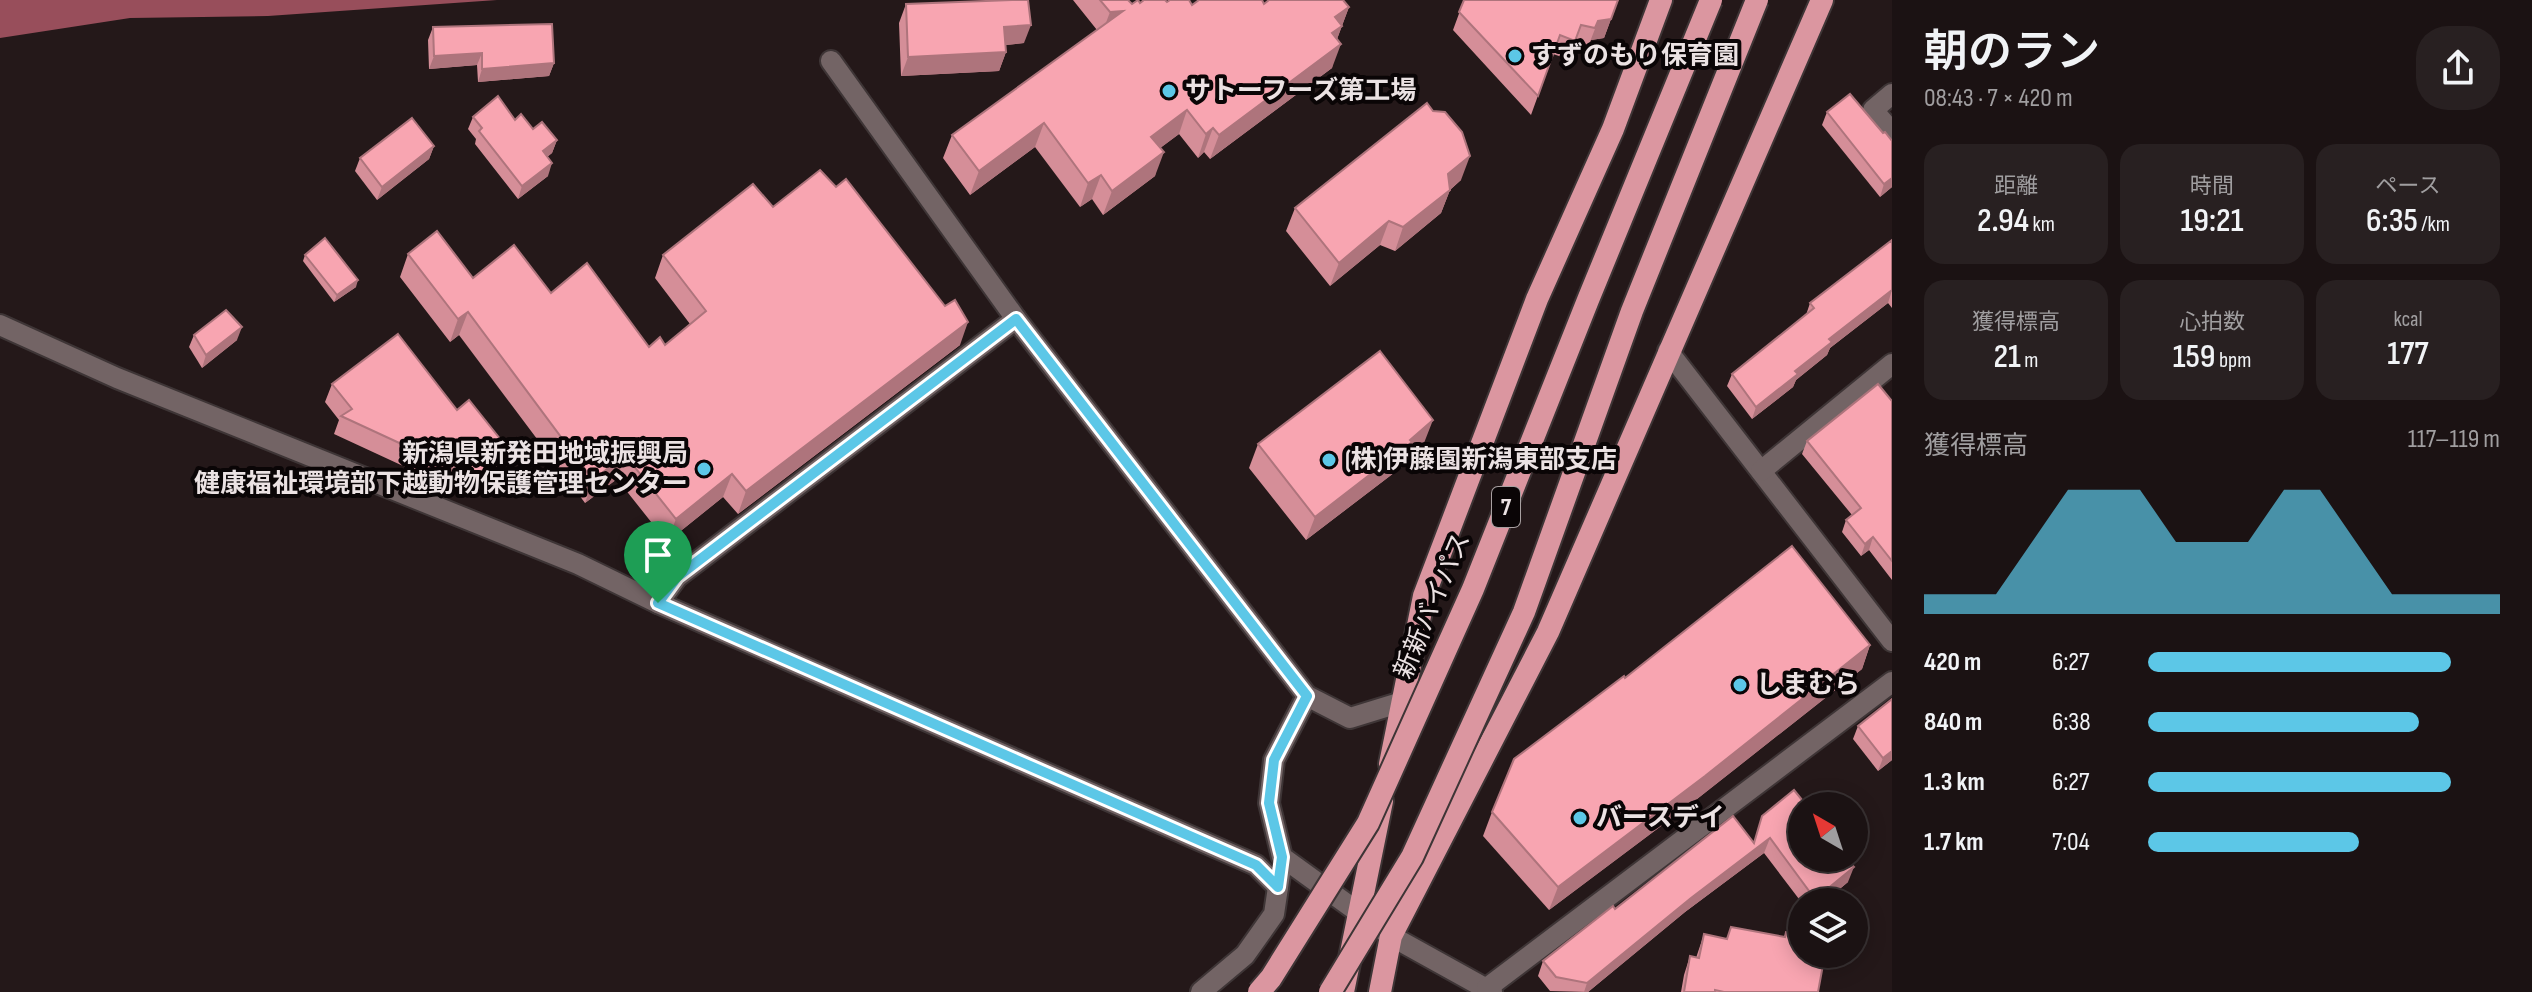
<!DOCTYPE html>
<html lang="ja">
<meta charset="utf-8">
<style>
body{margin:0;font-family:"Sofia Sans Condensed","Noto Sans JP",sans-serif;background:#282021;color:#f1f3f6;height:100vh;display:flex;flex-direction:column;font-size:30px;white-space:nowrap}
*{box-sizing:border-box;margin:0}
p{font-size:26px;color:#a09ea0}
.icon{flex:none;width:44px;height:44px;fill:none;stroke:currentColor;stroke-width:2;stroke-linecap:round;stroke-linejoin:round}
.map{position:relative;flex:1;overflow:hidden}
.sheet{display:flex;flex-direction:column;background:#1b1213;width:640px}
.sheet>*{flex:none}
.needle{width:52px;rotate:321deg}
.fabs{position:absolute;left:1788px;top:792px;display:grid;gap:16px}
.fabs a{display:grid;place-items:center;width:80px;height:80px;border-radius:50%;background:#1b1213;box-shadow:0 4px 20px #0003,0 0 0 2px #393233;font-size:40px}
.pin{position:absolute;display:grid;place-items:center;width:68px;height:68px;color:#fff;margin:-82px -34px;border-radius:50% 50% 50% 0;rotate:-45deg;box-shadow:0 0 8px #0007}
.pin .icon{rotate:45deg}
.round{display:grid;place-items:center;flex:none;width:84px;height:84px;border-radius:32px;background:#282021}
.head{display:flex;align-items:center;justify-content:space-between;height:136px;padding:0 32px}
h1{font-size:44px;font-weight:600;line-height:60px}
.stats{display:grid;grid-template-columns:repeat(3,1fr);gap:12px;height:136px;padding:8px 32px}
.stats div{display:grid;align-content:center;border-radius:20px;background:#282021;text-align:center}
.stats b{font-size:34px;font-weight:600}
.stats small{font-size:22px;font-weight:400}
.stats p{font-size:22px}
.chart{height:224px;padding:16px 32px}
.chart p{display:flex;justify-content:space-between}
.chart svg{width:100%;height:144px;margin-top:8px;fill:#5cc7e7;opacity:.7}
ul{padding:0 32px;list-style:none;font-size:26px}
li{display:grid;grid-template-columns:128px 96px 1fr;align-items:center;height:60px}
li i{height:20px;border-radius:10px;background:#5cc7e7}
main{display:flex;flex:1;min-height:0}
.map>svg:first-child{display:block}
</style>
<main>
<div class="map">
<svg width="1892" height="992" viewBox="0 0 1892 992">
<rect width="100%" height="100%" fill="#241819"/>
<polygon fill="#984e5b" points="0,0 497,0 268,16 130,18 0,38"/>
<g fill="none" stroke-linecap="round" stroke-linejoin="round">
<g stroke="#3e3536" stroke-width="24">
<g id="minor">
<polyline points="831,61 1016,319 1307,696 1350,718 1402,702"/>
<polyline points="1892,94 1873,110 1892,132"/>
<polyline points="0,325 117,378 578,564 658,603 1256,865 1278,887"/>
<polyline points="1668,351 1892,641"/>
<polyline points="1761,471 1892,364"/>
<polyline points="658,603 677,577 1016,319"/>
<polyline points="1307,696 1274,760 1269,803 1282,857 1391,936 1492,992"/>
<polyline points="1487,988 1892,682"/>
<polyline points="1201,992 1245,955 1274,914 1280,874"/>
</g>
</g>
<g stroke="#3e3536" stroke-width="26">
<g id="trunk">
<polyline points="1390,764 1424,596 1537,299 1613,129 1661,0"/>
<polyline points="1343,992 1382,801"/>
<polyline points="1380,992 1391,936 1548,632 1822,0"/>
</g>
</g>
<use href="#minor" stroke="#736465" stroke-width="20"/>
<use href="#trunk" stroke="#db96a0" stroke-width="22"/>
<g stroke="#3e3536" stroke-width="26" stroke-linecap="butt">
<g id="trunk-bridge">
<polyline points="1259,992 1271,978 1368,823 1473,589 1588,300 1711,0"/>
<polyline points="1330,992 1412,857 1524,612 1632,311 1757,0"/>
</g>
</g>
<use href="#trunk-bridge" stroke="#db96a0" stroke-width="22"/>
</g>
<g fill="#d58e98">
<polygon points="1073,0 1128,0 1132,4 1167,2 1192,5 1264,4 1349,7 1337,39 1332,68 1210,159 1204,152 1198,158 1179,134 1160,148 1155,176 1103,215 1092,199 1080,207 1035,147 970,195 943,158 952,135 1097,30"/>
<polygon points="1464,0 1618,0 1604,38 1591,40 1588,47 1574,44 1568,59 1553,54 1531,115 1453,30"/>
<polygon points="906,4 1024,43 1005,45 1006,52 999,71 901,76 899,23"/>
<polygon points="433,27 554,63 549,76 478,82 477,65 429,69 428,40"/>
<polygon points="1433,111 1461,180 1450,190 1441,213 1395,251 1380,245 1330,286 1286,231 1295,208"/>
<polygon points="1827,112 1883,133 1892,187 1880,197 1822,125"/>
<polygon points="473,117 515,120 557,140 552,153 547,157 548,176 518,199 475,144 476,139 468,129"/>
<polygon points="434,146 429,159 377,200 355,171 360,158"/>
<polygon points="773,207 960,345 738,514 723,497 667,542 617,479 585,503 459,335 450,342 400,277 408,254 473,278 551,293 649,347 665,345 690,324 655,278 663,255"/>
<polygon points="1892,240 1892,308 1888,303 1830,348 1827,355 1796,380 1793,387 1752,419 1727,386 1732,374 1806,315 1810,303"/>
<polygon points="305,255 356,287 334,302 303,261"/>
<polygon points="194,335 237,340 202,368 189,347"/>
<polygon points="332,384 457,410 509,450 502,468 464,497 449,478 442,484 334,434 339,420 325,402"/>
<polygon points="1892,401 1892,580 1869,550 1861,556 1842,532 1846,520 1852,515 1802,454 1807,441"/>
<polygon points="1424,443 1405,460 1403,466 1306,540 1249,468 1258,444"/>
<polygon points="1870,645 1862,669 1697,799 1549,910 1483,836 1492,812 1625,678"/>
<polygon points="1858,726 1892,760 1878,771 1853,739"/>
<polygon points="1802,806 1848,882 1824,902 1802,902 1802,903 1764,853 1685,912 1588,992 1550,991 1538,976 1543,961 1615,909 1754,842 1762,816"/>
<polygon points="1731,927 1784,937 1786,932 1818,992 1681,992 1684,975 1690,956 1696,958 1704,934 1727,939"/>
</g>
<g fill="#ae747c">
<polygon points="1349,7 1333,50 1341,44 1332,68 1210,159 1219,135 1335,17"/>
<polygon points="1123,11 1101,36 1110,12"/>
<polygon points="1611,19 1604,38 1591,40 1588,47 1598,21"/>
<polygon points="1031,25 1024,43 998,46 1004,27"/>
<polygon points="1006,52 999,71 901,76 908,57"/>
<polygon points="482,53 477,65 429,69 434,56"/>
<polygon points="554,63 549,76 478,82 482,69"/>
<polygon points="1187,110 1179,134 1143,161 1151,137"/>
<polygon points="1044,123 1035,147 970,195 979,171"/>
<polygon points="1213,128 1204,152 1198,158 1206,134"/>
<polygon points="557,140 552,153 538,164 543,151"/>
<polygon points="434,146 429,159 377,200 382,187"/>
<polygon points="1164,152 1155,176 1103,215 1112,191"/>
<polygon points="1470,156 1461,180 1447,192 1450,190 1441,213 1395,251 1403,227 1448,174"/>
<polygon points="552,163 548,176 518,199 522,186"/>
<polygon points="1101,175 1092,199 1080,207 1088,183"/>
<polygon points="1892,178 1892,187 1880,197 1884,184"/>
<polygon points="1389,221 1380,245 1330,286 1339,263"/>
<polygon points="358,280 356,287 334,302 337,295"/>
<polygon points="1892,290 1888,303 1830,348 1827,355 1796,380 1793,387 1752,419 1756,407 1829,339"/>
<polygon points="468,312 459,335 450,342 458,319"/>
<polygon points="968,322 960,345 738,514 746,491"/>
<polygon points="242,327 237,340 202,368 206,355"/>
<polygon points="1433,420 1424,443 1405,460 1403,466 1306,540 1315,517"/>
<polygon points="509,450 502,468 464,497 471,479"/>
<polygon points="625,455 617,479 585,503 593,480"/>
<polygon points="455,460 449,478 442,484 449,466"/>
<polygon points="732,474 723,497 667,542 676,519"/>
<polygon points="1873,537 1869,550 1861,556 1865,544"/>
<polygon points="1870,645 1862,669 1697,799 1549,910 1558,887"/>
<polygon points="1892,751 1892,760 1878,771 1883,758"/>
<polygon points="1770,838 1764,853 1685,912 1588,992 1584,992 1587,983 1691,898"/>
<polygon points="1854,867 1848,882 1824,902 1814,902 1815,899"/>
</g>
<g fill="#f8a5b1" stroke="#ae747c" stroke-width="2">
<polygon points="1012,0 1028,0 1031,25 1004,27 1006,52 908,57 906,4"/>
<polygon points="1100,0 1128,0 1132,4 1138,0 1140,3 1144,0 1165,0 1167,2 1170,0 1189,0 1192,5 1199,0 1262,0 1264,4 1269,0 1343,0 1349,7 1335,17 1342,26 1332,33 1341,44 1219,135 1213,128 1206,134 1187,110 1151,137 1164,152 1112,191 1101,175 1088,183 1044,123 979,171 952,135 1123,11 1110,12"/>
<polygon points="1464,0 1618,0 1611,19 1598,21 1595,28 1581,25 1575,41 1560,35 1538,96 1459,12"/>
<polygon points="552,24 554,63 482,69 482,53 434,56 433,27"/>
<polygon points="1850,94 1883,133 1885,132 1892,141 1892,178 1884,184 1827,112"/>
<polygon points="498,96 515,120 521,114 533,129 542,122 557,140 543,151 552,163 522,186 479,131 482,128 473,117"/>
<polygon points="1427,103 1433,111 1445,112 1462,132 1470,156 1448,174 1450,190 1403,227 1389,221 1339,263 1295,208"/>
<polygon points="412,118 434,146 382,187 360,158"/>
<polygon points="820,170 836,187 846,179 945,306 955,300 968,322 746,491 732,474 676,519 625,455 593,480 468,312 458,319 408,254 437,231 473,278 514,245 551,293 587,263 649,347 660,337 665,345 706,311 663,255 753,184 773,207"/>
<polygon points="325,238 358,280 337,295 305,255"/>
<polygon points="1892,240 1892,290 1829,339 1832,342 1795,371 1798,374 1756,407 1732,374 1814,308 1810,303"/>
<polygon points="226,310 242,327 206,355 194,335"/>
<polygon points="398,334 457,410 469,400 509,450 471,479 455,460 449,466 341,416 352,409 332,384"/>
<polygon points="1380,351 1433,420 1410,440 1412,442 1315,517 1258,444"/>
<polygon points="1878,384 1892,401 1892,561 1873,537 1865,544 1846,520 1861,508 1807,441"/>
<polygon points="1792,546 1870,645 1705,776 1558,887 1492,812 1514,759 1624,676 1625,678"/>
<polygon points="1892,699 1892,751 1883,758 1858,726"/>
<polygon points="1794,790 1807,806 1802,806 1802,858 1845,858 1854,867 1815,899 1770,838 1691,898 1587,983 1556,977 1543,961 1613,906 1615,909 1733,816 1754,843 1762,816"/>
<polygon points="1731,927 1785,937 1786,932 1802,934 1802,954 1825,954 1818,992 1724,992 1715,990 1715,992 1684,992 1690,956 1699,958 1704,934 1727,939"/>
</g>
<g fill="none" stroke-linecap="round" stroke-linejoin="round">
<g stroke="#fff" stroke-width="16">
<polygon id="route" points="1016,319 1307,696 1274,760 1269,803 1282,857 1278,887 1256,865 658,603 677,577"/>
</g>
<use href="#route" stroke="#5cc7e7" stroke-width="10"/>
</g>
<g fill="#5cc7e7" stroke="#0a0506" stroke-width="3">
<circle cx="1515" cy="56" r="8"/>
<circle cx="1169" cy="91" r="8"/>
<circle cx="1329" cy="460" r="8"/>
<circle cx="704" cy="469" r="8"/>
<circle cx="1740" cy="685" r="8"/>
<circle cx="1580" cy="818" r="8"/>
</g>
<g text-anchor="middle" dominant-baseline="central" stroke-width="8" stroke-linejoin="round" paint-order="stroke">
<rect fill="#0a0506" stroke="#a8a0a1" stroke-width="2" x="1492" y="487" width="28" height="40" rx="6"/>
<g font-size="24" font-weight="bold" fill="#ebe2e3">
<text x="1506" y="507">7</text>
</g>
<g font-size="26" font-weight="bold" fill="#ebe2e3" stroke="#0a0506" text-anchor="start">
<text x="1531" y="56">すずのもり保育園</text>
<text x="1185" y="91">サトーフーズ第工場</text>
<text x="688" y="454" text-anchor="end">新潟県新発田地域振興局<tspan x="688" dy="30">健康福祉環境部下越動物保護管理センター</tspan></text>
<text x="1345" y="460">(株)伊藤園新潟東部支店</text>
<text x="1756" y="685">しまむら</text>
<text x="1596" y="818">バースデイ</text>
</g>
<g font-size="26" fill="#ebe2e3" stroke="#0a0506">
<text transform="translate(1433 606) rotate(-67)">新新バイパス</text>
</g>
</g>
</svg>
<div class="fabs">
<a><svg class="needle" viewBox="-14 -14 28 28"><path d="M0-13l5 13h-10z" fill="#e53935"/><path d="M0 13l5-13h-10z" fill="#a09ea0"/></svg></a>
<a><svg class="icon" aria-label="layers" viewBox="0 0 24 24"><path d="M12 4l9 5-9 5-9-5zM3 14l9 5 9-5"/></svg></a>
</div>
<div class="pin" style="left:658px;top:603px;background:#1e9e55"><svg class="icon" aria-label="arrive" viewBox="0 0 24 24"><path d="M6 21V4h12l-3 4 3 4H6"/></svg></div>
</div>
<section class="sheet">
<div class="head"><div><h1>朝のラン</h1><p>08:43 · 7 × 420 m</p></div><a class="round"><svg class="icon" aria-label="share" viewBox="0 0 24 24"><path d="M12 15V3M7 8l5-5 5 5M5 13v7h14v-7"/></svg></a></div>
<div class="stats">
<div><p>距離</p><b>2.94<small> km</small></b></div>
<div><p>時間</p><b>19:21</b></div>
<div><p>ペース</p><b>6:35<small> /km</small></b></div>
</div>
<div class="stats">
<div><p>獲得標高</p><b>21<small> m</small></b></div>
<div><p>心拍数</p><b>159<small> bpm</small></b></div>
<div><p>kcal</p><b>177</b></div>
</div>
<div class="chart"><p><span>獲得標高</span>117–119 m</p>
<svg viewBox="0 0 160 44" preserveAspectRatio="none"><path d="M0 44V38L10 38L20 38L30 22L40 6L50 6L60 6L70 22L80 22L90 22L100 6L110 6L120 22L130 38L140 38L150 38L160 38V44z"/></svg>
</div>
<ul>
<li><b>420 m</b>6:27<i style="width:86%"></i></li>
<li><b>840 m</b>6:38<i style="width:77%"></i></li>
<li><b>1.3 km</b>6:27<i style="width:86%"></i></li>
<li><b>1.7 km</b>7:04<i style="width:60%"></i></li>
</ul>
</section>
</main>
